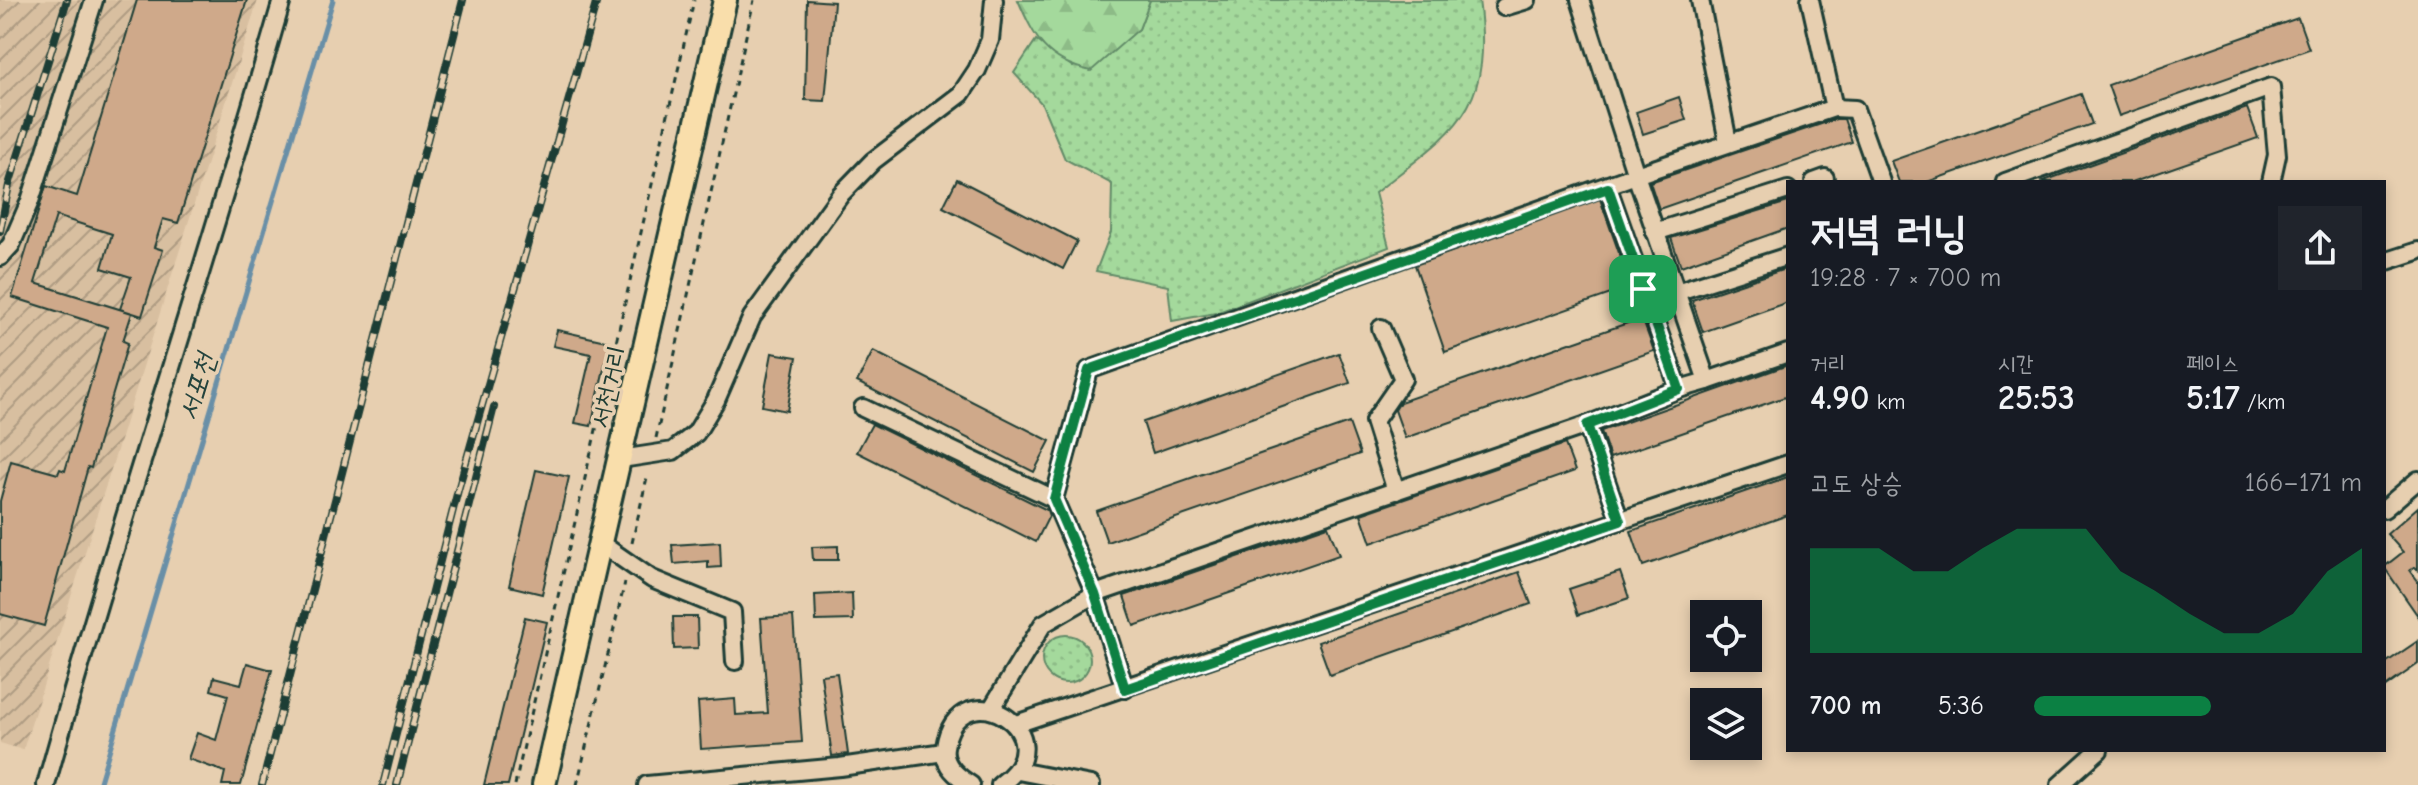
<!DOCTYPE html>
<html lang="ko">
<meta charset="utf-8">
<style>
body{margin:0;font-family:"Comic Neue","Poor Story",sans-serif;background:#20242c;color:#f1f3f6;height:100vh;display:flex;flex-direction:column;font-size:30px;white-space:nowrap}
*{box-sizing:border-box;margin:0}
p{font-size:26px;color:#9ea1a6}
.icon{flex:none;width:44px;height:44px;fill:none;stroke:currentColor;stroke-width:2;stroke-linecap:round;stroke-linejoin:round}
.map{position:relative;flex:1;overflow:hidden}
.panel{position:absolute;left:1786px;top:180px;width:600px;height:572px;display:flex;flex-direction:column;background:#171b24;border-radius:0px;box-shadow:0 4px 12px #0003}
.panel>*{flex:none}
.buttons{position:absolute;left:1690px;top:600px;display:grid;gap:16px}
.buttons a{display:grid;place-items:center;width:72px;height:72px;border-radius:0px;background:#171b24;box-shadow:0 4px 12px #0003;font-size:40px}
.pin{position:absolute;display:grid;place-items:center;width:68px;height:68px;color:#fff;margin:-34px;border-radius:16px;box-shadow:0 4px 12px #0006}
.round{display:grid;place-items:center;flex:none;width:84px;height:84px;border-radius:0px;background:#20242c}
.summary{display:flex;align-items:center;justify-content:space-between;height:136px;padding:0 24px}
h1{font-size:44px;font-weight:700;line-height:60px}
.stats{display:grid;grid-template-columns:repeat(3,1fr);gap:12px;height:136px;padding:8px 24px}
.stats div{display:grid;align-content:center}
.stats b{font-size:34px;font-weight:700}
.stats small{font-size:22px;font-weight:400}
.stats p{font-size:22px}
.chart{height:224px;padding:16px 24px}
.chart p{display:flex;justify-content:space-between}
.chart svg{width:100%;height:144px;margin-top:8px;fill:#0b8043;opacity:.7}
ul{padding:0 24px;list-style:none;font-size:26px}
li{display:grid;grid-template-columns:128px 96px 1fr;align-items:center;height:60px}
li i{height:20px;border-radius:10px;background:#0b8043}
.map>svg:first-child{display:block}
</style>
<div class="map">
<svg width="2418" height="785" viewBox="0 0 2418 785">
<defs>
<pattern id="industrial-furrows" width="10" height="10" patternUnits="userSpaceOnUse" patternTransform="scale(2)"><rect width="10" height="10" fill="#d8bfa0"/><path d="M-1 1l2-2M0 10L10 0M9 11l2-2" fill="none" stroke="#af9c83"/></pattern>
<pattern id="grass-dots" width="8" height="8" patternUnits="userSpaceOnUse" patternTransform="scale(2)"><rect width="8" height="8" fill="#a4d99c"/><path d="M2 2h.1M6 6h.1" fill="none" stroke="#8dbb87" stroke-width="1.8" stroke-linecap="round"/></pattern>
<pattern id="forest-firs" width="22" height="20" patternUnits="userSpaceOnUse" patternTransform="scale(2)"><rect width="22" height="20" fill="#a4d99c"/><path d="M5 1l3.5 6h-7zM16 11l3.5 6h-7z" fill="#8dbb87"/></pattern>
</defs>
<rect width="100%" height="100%" fill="#e7cfb0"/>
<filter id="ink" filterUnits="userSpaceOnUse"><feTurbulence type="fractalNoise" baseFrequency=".0125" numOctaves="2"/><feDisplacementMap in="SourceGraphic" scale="16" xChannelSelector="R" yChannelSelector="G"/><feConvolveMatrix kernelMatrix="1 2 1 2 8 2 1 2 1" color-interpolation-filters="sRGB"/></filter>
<g filter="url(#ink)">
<polygon fill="url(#industrial-furrows)" points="0,0 258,0 23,750 0,743"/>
<g fill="url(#grass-dots)" stroke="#628b68" stroke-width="2">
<path d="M1150,0H1479C1494,113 1455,129 1375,193L1389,247L1216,313L1172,321L1168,286L1096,271L1111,232L1112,184L1065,159L1042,104L1014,73L1036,40L1073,67L1139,29Z"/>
<circle cx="1066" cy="659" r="24"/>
</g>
<path fill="url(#forest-firs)" stroke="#628b68" stroke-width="2" d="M1018,0H1150L1139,29L1091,71C1046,61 1035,39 1018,0Z"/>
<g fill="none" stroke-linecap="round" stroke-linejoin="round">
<polyline stroke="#698fa7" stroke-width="5" points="99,785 333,0"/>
</g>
<g fill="#cfa98a" stroke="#1f3d34" stroke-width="2">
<polygon points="137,0 247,0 178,223 163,219 154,247 163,250 142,316 120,309 131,277 102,268 112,234 56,216 35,283 132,313 123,341 128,343 91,468 88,467 44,626 0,614 0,501 11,461 58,474 60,469 65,471 107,327 12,297 46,186 77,196"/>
<polygon points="807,0 834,2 825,101 805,100"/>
<polygon points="2298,18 2309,49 2119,116 2108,85"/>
<polygon points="2081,94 2092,124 1927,182 1899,182 1891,161"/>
<polygon points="1679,97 1686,120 1643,134 1636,112"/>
<polygon points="2247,108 2258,138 2132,182 2041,182"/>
<polygon points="1836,119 1844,119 1852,142 1659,209 1650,182"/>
<polygon points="957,179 1077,241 1063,269 943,207"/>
<polygon points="1600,199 1631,287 1445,352 1415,265"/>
<polygon points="1788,202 1788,228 1681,266 1671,238"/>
<polygon points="1788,268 1788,302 1703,332 1692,300"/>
<polygon points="1642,318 1654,351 1405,438 1395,410 1400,402"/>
<polygon points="557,330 610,342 591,426 575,423 591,354 553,346"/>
<polygon points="873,351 1050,441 1034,472 857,382"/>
<polygon points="772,353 797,357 787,411 762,406"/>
<polygon points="1339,353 1350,383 1153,453 1143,422"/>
<polygon points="1788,365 1788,396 1610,458 1601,431"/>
<polygon points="1349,423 1360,454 1107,542 1096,511"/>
<polygon points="872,424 1047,510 1049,516 1036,542 857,452"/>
<polygon points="1565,444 1575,471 1371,543 1361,514"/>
<polygon points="536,470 569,477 542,594 509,586"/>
<polygon points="1788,477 1788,515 1643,566 1631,531"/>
<polygon points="2418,507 2418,570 2415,567 2410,570 2418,581 2418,616 2384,567 2403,552 2387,534"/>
<polygon points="1328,526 1339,555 1134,626 1124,596"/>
<polygon points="720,542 721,567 708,568 708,561 674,564 672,545"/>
<polygon points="838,546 838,560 813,560 812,547"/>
<polygon points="1519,572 1531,604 1330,675 1318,642"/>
<polygon points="1620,572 1629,598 1578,615 1569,589"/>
<polygon points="852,593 853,620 816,621 815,595"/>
<polygon points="793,616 802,742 701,749 698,702 735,699 736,715 768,713 761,618"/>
<polygon points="525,617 547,622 508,785 484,785"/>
<polygon points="673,617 697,617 698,648 674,649"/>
<polygon points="2418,641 2418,664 2384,688 2384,664"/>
<polygon points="247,663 272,670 241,785 222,785 225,772 188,759 197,733 216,740 228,695 211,690 214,677 241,684"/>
<polygon points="837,673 848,754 832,756 821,675"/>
</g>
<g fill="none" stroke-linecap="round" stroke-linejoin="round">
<g stroke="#1f3d34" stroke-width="22">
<g id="minor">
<polyline points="1700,0 1728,142"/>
<polyline points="1504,7 1527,0"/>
<polyline points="1834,108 1855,109 1881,182"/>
<polyline points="1814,182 1825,178"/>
<polyline points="2005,182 2271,87 2277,155 2271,182"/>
<polyline points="1608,188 1679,389 1707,381 1636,175 1834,108 1810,0"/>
<polyline points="1655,232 1788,190"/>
<polyline points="0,257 11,245 30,201 94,0"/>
<polyline points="2384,262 2418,251"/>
<polyline points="1676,292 1788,256"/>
<polyline points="1381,328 1403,379 1374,421 1396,491"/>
<polyline points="1707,381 1788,353"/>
<polyline points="863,408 1054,499"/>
<polyline points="1587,425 1620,521"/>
<polyline points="621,459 673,451 696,433 716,400 752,317 841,194 873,161 961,94 977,70 990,40 994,0"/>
<polyline points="2384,509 2418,480"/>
<polyline points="600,543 652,579 732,612 735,661"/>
<polyline points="1125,689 1095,594 1587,425 1679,389"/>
<polyline points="992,708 1043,624 1095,594 1054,499 1089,370 1636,175 1580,0"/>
<polyline points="1016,724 1788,464"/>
<polyline points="1018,771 1091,785"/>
<path d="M46,785C119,522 207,263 282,0"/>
<polyline points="647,785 840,767 944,752"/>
<path d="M971,785C958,777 942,765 945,747C958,665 1072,734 1000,785"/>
<polyline points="2060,785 2099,750"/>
</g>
</g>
<g stroke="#1f3d34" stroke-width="28">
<polyline id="major" points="544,785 725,0"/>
</g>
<g stroke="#1f3d34" stroke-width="3" stroke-dasharray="6 6" stroke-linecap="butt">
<polyline points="656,438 754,0"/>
<polyline points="632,543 648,473"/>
<polyline points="515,785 694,0"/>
<polyline points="577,785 625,582"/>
</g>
<use href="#minor" stroke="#e7cfb0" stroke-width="16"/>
<use href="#major" stroke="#f9deab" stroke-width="22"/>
<g stroke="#1f3d34" stroke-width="8">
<g id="rail">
<polyline points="0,231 9,185 67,0"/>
<polyline points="262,785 463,0"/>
<polyline points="383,785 458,490 597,0"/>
<polyline points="397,785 494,407"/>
</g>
</g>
<use href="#rail" stroke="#e7cfb0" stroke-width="5" stroke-dasharray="15" stroke-linecap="butt"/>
</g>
</g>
<g fill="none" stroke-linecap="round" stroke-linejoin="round" filter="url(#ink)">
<g stroke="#fff" stroke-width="16">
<polygon id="route" points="1608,188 1679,389 1587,425 1620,521 1125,689 1095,594 1054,499 1089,370"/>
</g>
<use href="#route" stroke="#0b8043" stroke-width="10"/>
</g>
<g text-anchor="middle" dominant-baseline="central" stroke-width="7" stroke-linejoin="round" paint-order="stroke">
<g font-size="26" fill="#1f3d34" stroke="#e7cfb0">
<text transform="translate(609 387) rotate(-77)">서천거리</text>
</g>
<g font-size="28" font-style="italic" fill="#25443e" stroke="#e7cfb0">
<text transform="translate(197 387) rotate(-73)">서포천</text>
</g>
</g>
</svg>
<div class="buttons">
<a><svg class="icon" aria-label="locate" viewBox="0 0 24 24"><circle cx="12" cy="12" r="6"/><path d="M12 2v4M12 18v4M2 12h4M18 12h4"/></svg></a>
<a><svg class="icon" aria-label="layers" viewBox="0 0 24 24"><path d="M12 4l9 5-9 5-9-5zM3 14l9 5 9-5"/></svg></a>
</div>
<div class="pin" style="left:1643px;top:289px;background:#1e9e55"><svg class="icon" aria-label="arrive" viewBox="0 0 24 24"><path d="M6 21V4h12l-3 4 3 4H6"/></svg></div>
<section class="panel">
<div class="summary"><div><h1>저녁 러닝</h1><p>19:28 · 7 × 700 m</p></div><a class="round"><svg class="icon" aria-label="share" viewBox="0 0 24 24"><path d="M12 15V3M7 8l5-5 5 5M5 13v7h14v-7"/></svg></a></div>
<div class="stats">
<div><p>거리</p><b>4.90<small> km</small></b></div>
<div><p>시간</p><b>25:53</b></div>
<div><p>페이스</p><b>5:17<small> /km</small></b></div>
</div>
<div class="chart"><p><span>고도 상승</span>166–171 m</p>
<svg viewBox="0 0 160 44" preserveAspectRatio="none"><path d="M0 44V12L10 12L20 12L30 19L40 19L50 12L60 6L70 6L80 6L90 19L100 25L110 32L120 38L130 38L140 32L150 19L160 12V44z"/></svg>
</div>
<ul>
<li><b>700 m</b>5:36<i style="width:54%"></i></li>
</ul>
</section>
</div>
